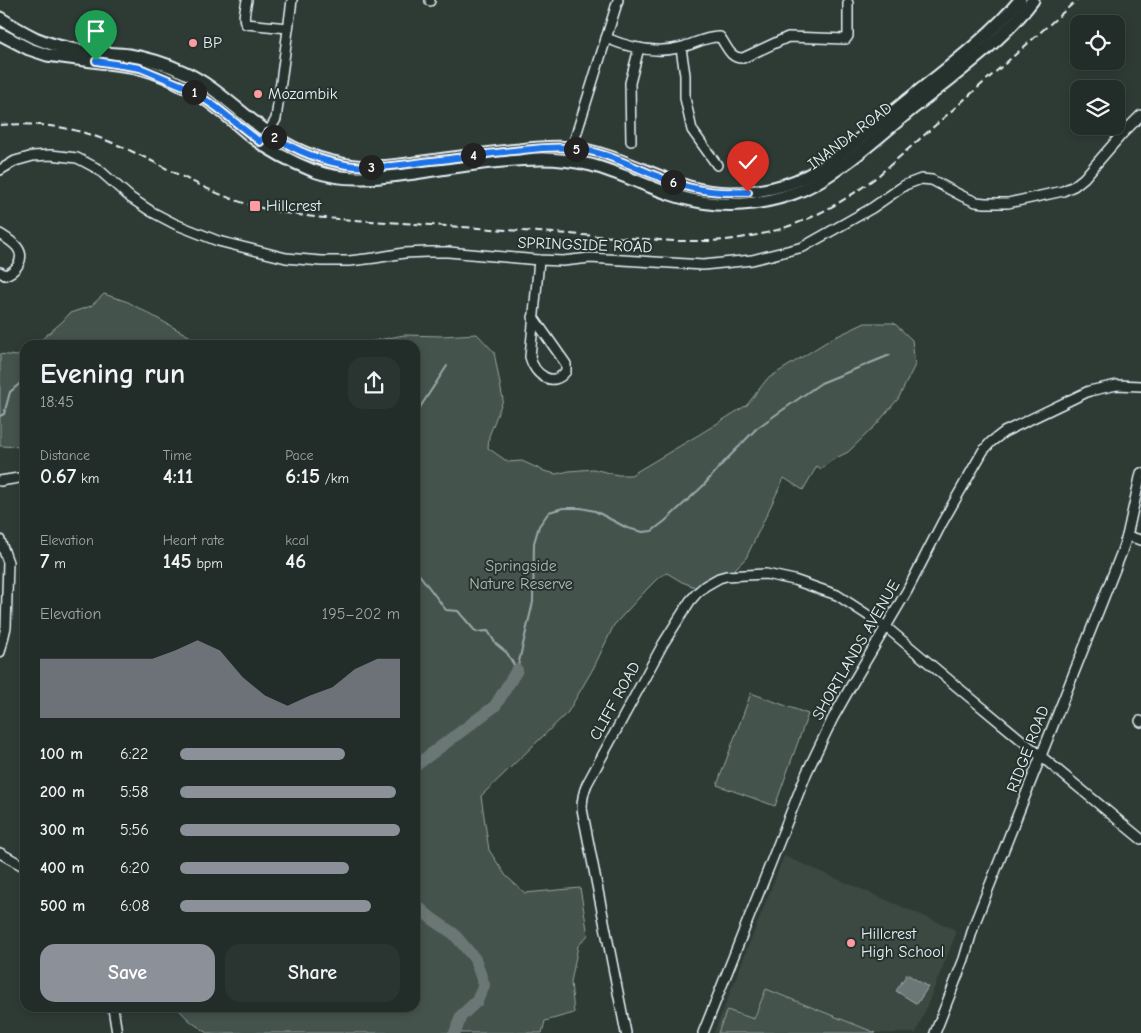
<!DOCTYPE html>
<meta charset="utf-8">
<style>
body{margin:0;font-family:"Comic Neue",sans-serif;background:#2a3430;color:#f1f3f6;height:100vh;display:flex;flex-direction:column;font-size:19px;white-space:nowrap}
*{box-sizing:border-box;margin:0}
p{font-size:16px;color:#a2a7a8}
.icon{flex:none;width:28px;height:28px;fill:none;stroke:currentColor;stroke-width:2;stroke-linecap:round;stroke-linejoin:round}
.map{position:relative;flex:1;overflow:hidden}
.side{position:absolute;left:20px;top:340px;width:400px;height:672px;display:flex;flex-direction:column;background:#222c28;border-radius:15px;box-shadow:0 2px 8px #0003,0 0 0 1px #3f4845}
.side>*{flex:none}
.controls{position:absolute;left:1070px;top:15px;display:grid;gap:10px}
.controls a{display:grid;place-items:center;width:55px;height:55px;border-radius:10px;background:#222c28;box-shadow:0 2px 8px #0003,0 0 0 1px #3f4845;font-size:25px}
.pin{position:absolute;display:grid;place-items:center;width:42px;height:42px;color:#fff;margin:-51px -21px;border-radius:50% 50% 50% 0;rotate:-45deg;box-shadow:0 0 5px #0007}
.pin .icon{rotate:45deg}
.km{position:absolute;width:25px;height:25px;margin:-12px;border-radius:50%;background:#222;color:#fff;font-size:14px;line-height:25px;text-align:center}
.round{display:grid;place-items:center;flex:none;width:52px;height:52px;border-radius:15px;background:#2a3430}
.headline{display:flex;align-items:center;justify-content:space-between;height:85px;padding:0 20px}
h1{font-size:28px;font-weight:800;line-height:38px}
.metrics{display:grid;grid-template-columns:repeat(3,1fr);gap:8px;height:85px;padding:5px 20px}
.metrics div{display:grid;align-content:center}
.metrics b{font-size:21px;font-weight:800}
.metrics small{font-size:14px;font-weight:400}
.metrics p{font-size:14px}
.chart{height:140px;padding:10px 20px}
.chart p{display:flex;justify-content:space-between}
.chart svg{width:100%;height:90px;margin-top:5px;fill:#8c9099;opacity:.7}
.primary-button{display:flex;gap:10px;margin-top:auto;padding:10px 20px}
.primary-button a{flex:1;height:58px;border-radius:15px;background:#8c9099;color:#fff;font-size:20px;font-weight:800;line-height:58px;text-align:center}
.primary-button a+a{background:#2a3430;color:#f1f3f6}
ul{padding:0 20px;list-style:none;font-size:16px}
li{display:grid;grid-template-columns:80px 60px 1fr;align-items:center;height:38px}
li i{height:12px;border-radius:6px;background:#8c9099}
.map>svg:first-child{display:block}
</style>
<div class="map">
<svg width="1141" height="1033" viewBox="0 0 1141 1033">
<rect width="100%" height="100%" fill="#2e3b35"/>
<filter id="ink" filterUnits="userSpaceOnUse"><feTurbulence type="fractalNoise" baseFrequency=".02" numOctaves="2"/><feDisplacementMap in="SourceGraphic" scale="10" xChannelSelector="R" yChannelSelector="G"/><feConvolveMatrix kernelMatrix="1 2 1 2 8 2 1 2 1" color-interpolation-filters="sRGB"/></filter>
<g filter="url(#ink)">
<polygon fill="#3b4843" points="784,856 954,929 956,934 916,1033 714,1033"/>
<g fill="#45524e" stroke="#96a2a3">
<polygon points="104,294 128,302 205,345 35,345 63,321 70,313 91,306"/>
<path d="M865,323H894L912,340L915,365L898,399L876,425L848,452L832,460L821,469L817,466L803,490L784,478L746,558L733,571L709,582L695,587L682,582L667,573L659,577L648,588L614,625L594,667L568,712L481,796L489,850L506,876L525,893L580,888L588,935L578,946L571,982L574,1013L545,1021L542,1033H208C195,1025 187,1020 178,1008H415V345H353L404,335L442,336L477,334L494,352L503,400L489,436L488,448L508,462L522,461L544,471L556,474L569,471L593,469L618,475H631L700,434L747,405L767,379L831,339Z"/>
<polygon points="25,352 25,447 0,446 0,354 17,356"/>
<polygon points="751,693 808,714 775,806 717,785"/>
<polygon points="766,989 876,1033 718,1033 727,1010 754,1019"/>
</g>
<polygon fill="#6b7775" stroke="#9da8a9" points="907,974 928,987 917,1004 896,991"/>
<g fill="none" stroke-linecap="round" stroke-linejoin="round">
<g stroke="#9da8a9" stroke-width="2">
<polyline points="415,415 447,366"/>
<polyline points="0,416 4,414 10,392 25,379"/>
<polyline points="415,569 446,610 458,611 476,632 488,631 496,644 507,653 517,670"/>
<polyline points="517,670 533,602 534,543 539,526 549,512 563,508 581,508 595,511 627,528 643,532 652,531 665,521 703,486 724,462 757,428 821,383 890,355"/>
</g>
<g stroke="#6b7775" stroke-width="12">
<polyline points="415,766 495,706 517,670"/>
<polyline points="415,904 431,918 454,934 475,959 484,985 477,1001 461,1016 455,1033"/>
</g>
<g stroke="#e8f1f8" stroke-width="12">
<g id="minor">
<path d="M247,0C246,7 242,18 246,24L288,28"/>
<polyline points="430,0 430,1"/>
<path d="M606,38C630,48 658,54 682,47C694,44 707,36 720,37C727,46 730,59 743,58L788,37L846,39L848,36V3"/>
<polyline points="681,48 685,75 685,98 692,130 717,165"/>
<polyline points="631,141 630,83 639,48"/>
<polyline points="260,142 268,133 276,119 292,0"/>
<polyline points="572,148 618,0"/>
<polyline points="0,170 15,161 33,156 51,155 77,158 85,162 98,169 131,198 152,212 175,224 218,241 286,258 321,261 349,261 375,258 404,253 427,252 448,252 539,260 563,261 590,258 703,265 752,260 803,247 872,208 905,185 921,179 932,180 962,196 976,202 985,203 1008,203 1063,191 1074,186 1084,178 1122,134 1141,115"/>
<path d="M0,234C11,241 27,250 18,265C15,270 11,273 5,275L0,272"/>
<path d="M533,317L566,364V371C553,389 534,374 530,357L539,260"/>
<polyline points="0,481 25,477"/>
<polyline points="1127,536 1141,540"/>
<polyline points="0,540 8,562 6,627 0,652"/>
<polyline points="1140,721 1141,722"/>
<polyline points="0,853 25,867"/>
<polyline points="113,1008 117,1033"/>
<path d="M626,1033L582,809C582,799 583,793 587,784L663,644L690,601L697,593L705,586L719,578L726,576L766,574L794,580L837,595L886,627L961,690L1141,839"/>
<polyline points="703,1033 807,772 833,718 851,686 907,591 942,523 983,451 991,442 1004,432 1089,391 1117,385 1141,386"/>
<polyline points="935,1033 964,959 974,925 1121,554 1127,536 1141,473"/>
</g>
</g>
<g stroke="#e8f1f8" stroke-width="15">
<g id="secondary">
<path d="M0,18C11,25 23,32 35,38C45,42 56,46 67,48C87,53 109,53 129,55C147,58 167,64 184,72C213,85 236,109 262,128C289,149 321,162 355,166C378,169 401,165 423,162C455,158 487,153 519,150C536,148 553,146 570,148C612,152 649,175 689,187C716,195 746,194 773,188C808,180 830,163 857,141C876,126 895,110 914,95C951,65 990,36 1020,0"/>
<path d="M0,34L29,49L47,55L130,66C161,72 191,88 216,107C229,117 240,127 252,137C269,150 294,163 314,171C347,183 381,177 415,173C456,167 499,159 541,159C558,159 575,161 591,165C629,175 663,196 702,202C735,208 771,203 802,190C841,172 879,136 912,109C953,76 1002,42 1033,0"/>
</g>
</g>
<use href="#minor" stroke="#26332d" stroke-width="9"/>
<use href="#secondary" stroke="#26332d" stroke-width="11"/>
<path stroke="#e8f1f8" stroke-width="2" stroke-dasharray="8 4" stroke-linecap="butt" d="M0,125C32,123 63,125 94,136C142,152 184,181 232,199C262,210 293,215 325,218L675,241C696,241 719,242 740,238C795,230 836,208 879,175L1077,0"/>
</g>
</g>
<g fill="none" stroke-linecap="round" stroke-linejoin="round" filter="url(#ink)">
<g stroke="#fff" stroke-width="10">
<path id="route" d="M96,61L140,68L186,87L216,107L260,142L268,133C294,150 323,163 355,166C378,169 401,165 423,162C453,159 483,154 513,151C532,149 551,146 570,148C613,151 650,178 692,188C710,192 729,193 748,192"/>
</g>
<use href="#route" stroke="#1a73e8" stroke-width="6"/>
</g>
<g fill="#ff9aa2" stroke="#26332d" stroke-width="2">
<circle cx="193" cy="43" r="5"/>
<circle cx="258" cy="94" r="5"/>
<rect x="249" y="200" width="12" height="12" rx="2.5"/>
<circle cx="851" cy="943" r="5"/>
</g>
<g text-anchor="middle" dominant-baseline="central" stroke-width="4" stroke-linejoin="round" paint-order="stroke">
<g font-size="16" fill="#e8f1f8" stroke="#26332d" text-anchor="start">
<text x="203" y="43">BP</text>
<text x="268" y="94">Mozambik</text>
<text x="266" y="206">Hillcrest</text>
<text x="861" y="934">Hillcrest<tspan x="861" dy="18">High School</tspan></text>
</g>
<g font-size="16" fill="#e8f1f8" stroke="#26332d">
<text transform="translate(850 136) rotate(-37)">INANDA ROAD</text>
<text transform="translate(585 245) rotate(2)">SPRINGSIDE ROAD</text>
<text transform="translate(856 650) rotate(-60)">SHORTLANDS AVENUE</text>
<text transform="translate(615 701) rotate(-61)">CLIFF ROAD</text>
<text transform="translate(1028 749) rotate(-69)">RIDGE ROAD</text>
</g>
<g font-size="16" fill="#afb9bc" stroke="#26332d">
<text x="521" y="566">Springside<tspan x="521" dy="18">Nature Reserve</tspan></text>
</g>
</g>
</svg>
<div class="controls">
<a><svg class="icon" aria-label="locate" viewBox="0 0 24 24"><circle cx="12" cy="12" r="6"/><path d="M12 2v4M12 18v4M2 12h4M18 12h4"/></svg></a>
<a><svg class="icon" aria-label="layers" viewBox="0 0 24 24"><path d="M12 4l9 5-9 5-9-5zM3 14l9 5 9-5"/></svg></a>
</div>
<div class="pin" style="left:96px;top:61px;background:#1e9e55"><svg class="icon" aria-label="arrive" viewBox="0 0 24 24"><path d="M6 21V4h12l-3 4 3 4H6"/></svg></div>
<div class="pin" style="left:748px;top:192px;background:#d93025"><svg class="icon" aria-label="check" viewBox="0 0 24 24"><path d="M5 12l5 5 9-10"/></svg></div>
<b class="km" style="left:194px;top:92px">1</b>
<b class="km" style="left:274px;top:137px">2</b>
<b class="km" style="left:371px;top:167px">3</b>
<b class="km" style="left:473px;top:155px">4</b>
<b class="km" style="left:576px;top:149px">5</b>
<b class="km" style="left:673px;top:182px">6</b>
<section class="side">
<div class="headline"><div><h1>Evening run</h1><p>18:45</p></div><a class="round"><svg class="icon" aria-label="share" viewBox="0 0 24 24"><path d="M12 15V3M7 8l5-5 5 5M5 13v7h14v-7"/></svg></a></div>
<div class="metrics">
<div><p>Distance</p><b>0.67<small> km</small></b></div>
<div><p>Time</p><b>4:11</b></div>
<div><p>Pace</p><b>6:15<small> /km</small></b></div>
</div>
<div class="metrics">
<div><p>Elevation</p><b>7<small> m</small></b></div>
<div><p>Heart rate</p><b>145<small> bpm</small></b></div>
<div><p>kcal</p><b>46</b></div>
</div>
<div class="chart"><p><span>Elevation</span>195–202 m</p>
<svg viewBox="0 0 160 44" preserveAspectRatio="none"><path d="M0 44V15L10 15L20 15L30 15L40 15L50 15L60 11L70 6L80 11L90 24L100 33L110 38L120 33L130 29L140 20L150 15L160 15V44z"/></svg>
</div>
<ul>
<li><b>100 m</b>6:22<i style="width:75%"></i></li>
<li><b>200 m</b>5:58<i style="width:98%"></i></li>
<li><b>300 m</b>5:56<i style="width:100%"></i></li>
<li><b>400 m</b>6:20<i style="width:77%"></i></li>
<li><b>500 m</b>6:08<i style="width:87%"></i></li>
</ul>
<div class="primary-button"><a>Save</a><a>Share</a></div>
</section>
</div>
